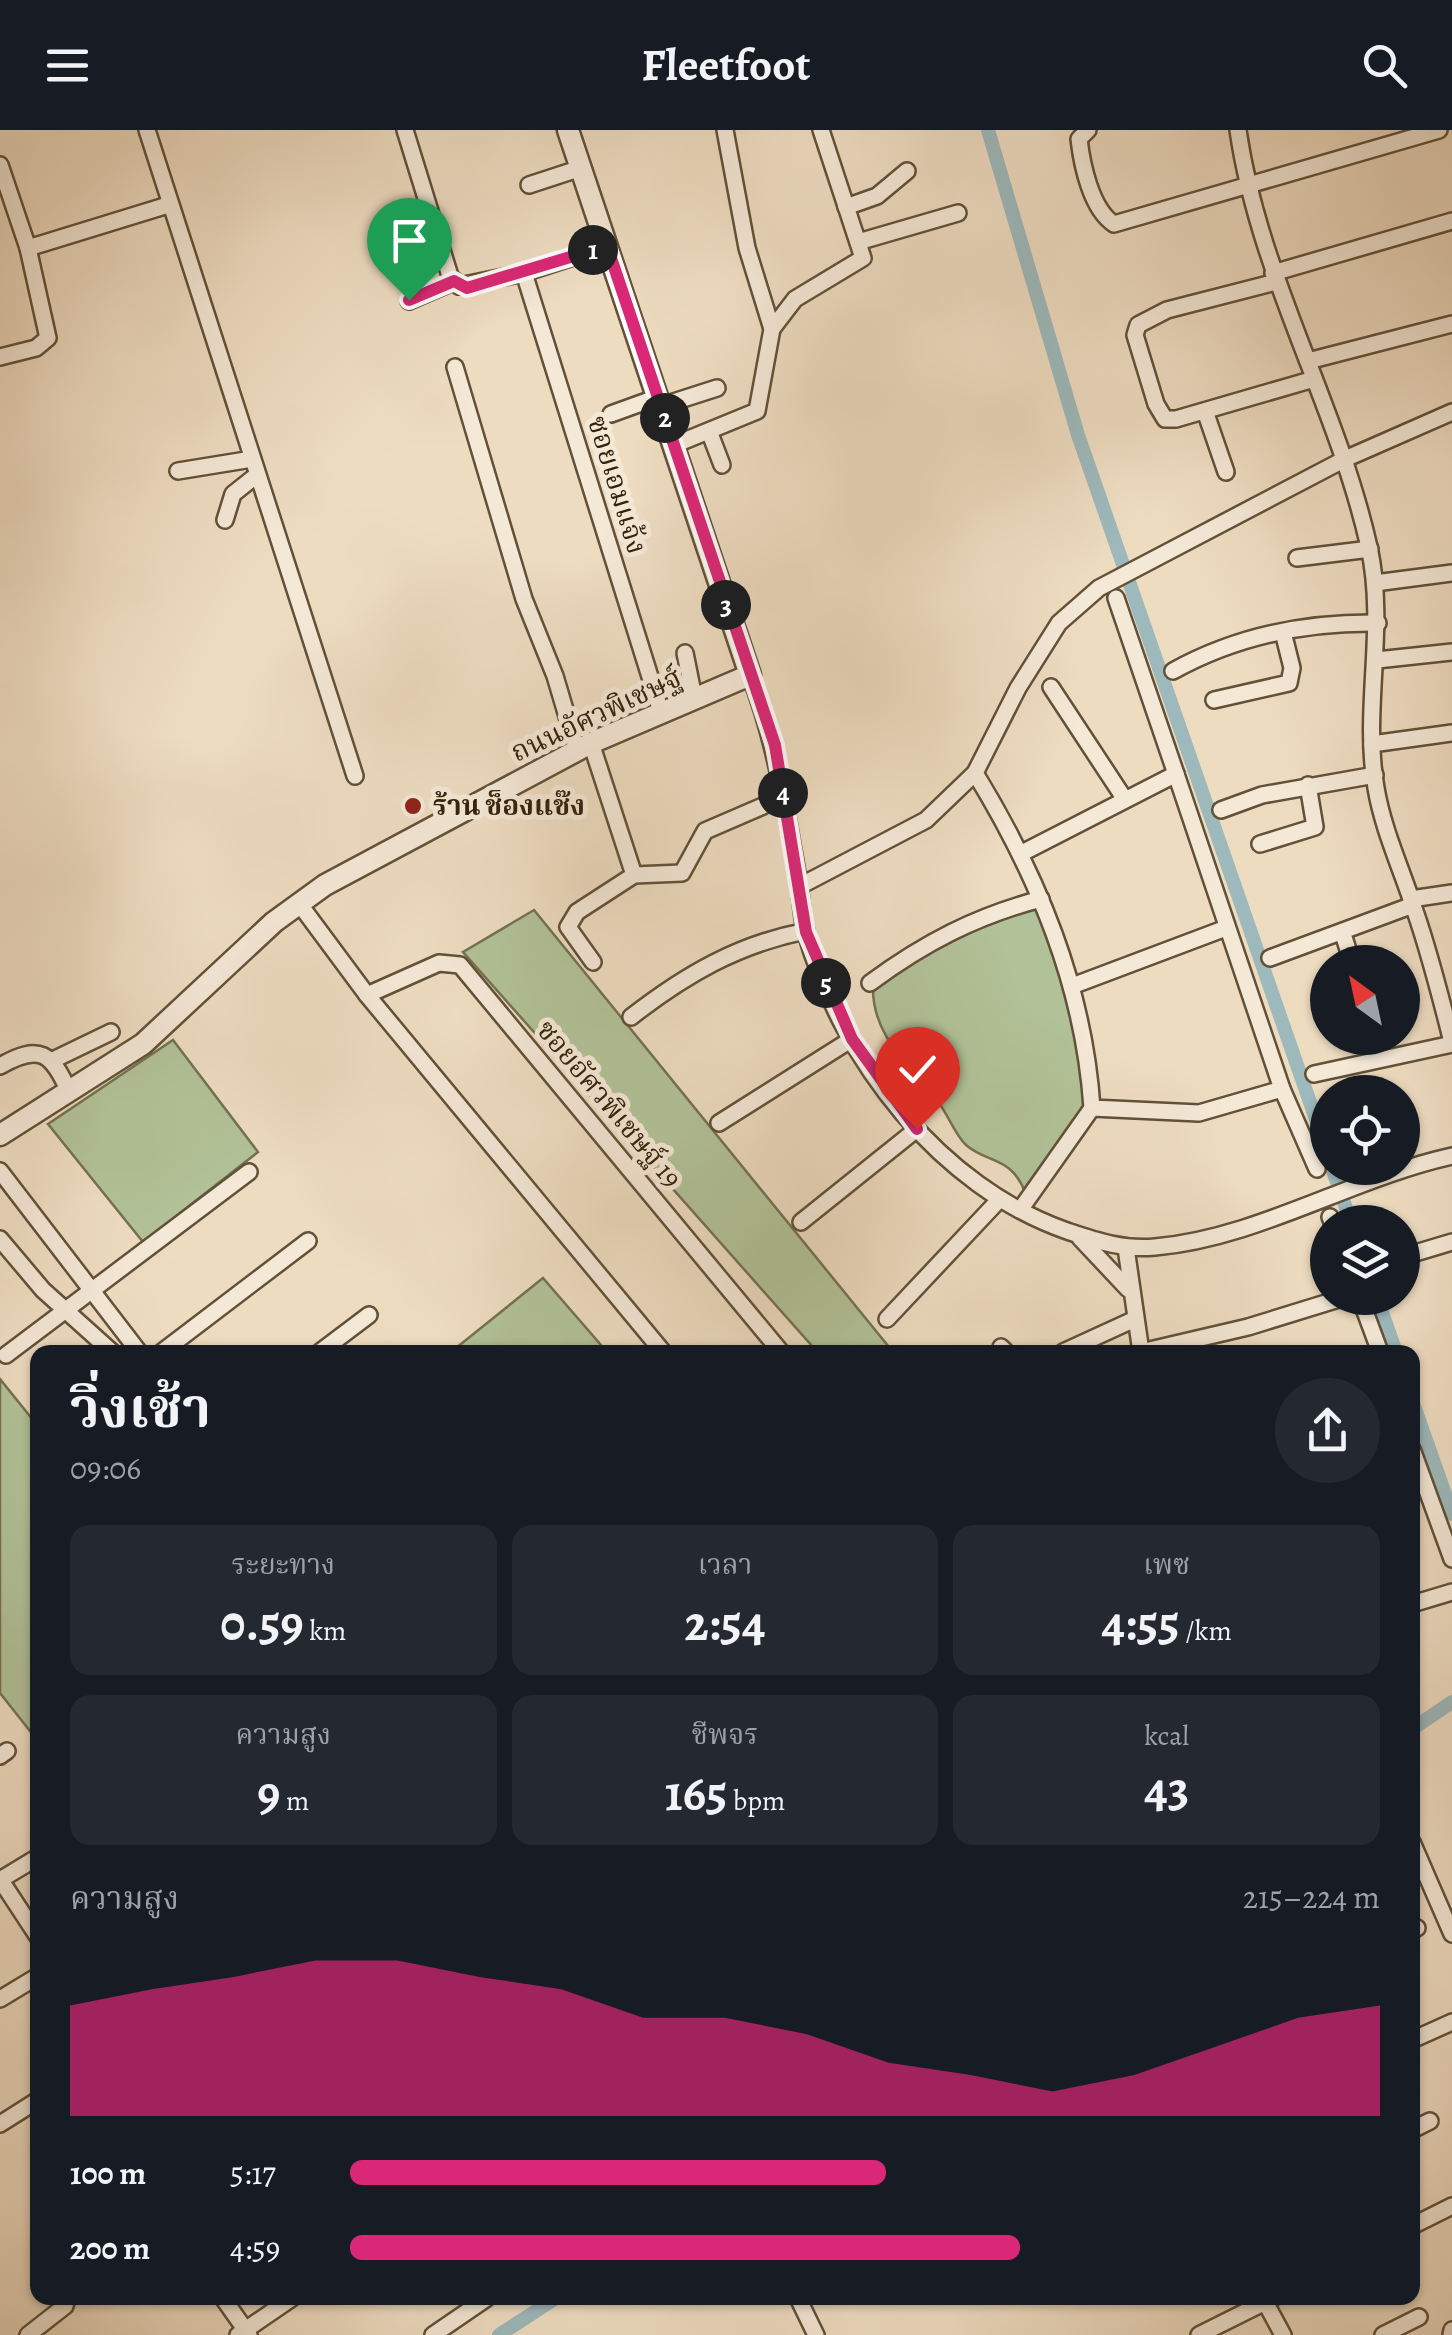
<!DOCTYPE html>
<html lang="th">
<meta charset="utf-8">
<style>
body{margin:0;font-family:Alegreya,"Noto Serif Thai",serif;background:#242831;color:#f1f3f6;height:100vh;display:flex;flex-direction:column;font-size:38px;white-space:nowrap}
*{box-sizing:border-box;margin:0}
p{font-size:32px;color:#9ea1a6}
.icon{flex:none;width:55px;height:55px;fill:none;stroke:currentColor;stroke-width:2;stroke-linecap:round;stroke-linejoin:round}
.map{position:relative;flex:1;overflow:hidden}
.side{position:absolute;left:30px;top:1215px;width:1390px;height:960px;display:flex;flex-direction:column;background:#171b24;border-radius:20px;box-shadow:0 2px 8px #0004}
.side>*{flex:none}
.needle{width:65px;rotate:327deg}
.fabs{position:absolute;left:1310px;top:815px;display:grid;gap:20px}
.fabs a{display:grid;place-items:center;width:110px;height:110px;border-radius:50%;background:#171b24;box-shadow:0 2px 8px #0004;font-size:50px}
.pin{position:absolute;display:grid;place-items:center;width:85px;height:85px;color:#fff;margin:-102px -42px;border-radius:50% 50% 50% 0;rotate:-45deg;box-shadow:0 0 10px #0007}
.pin .icon{rotate:45deg}
.km{position:absolute;width:50px;height:50px;margin:-25px;border-radius:50%;background:#222;color:#fff;font-size:28px;line-height:50px;text-align:center}
.round{display:grid;place-items:center;flex:none;width:105px;height:105px;border-radius:52px;background:#242831}
.head{display:flex;align-items:center;justify-content:space-between;height:170px;padding:0 40px}
h1{font-size:55px;font-weight:700;line-height:75px}
.metrics{display:grid;grid-template-columns:repeat(3,1fr);gap:15px;height:170px;padding:10px 40px}
.metrics div{display:grid;align-content:center;border-radius:20px;background:#242831;text-align:center}
.metrics b{font-size:50px;font-weight:700}
.metrics small{font-size:28px;font-weight:400}
.metrics p{font-size:28px}
.chart{height:280px;padding:20px 40px}
.chart p{display:flex;justify-content:space-between}
.chart svg{width:100%;height:180px;margin-top:10px;fill:#db2777;opacity:.7}
ul{padding:0 40px;list-style:none;font-size:32px}
li{display:grid;grid-template-columns:160px 120px 1fr;align-items:center;height:75px}
li i{height:25px;border-radius:12px;background:#db2777}
header{display:flex;justify-content:space-between;align-items:center;height:130px;padding:0 40px;background:#171b24;font-size:45px;font-weight:700}
.map>svg:first-child{display:block}
</style>
<header><svg class="icon" aria-label="menu" viewBox="0 0 24 24"><path d="M4 6h16M4 12h16M4 18h16"/></svg>Fleetfoot<svg class="icon" aria-label="search" viewBox="0 0 24 24"><circle cx="10" cy="10" r="6"/><path d="M15 15l6 6"/></svg></header>
<div class="map">
<svg width="1452" height="2205" viewBox="0 0 1452 2205">
<rect width="100%" height="100%" fill="#eedcc1"/>
<filter id="stains"><feTurbulence type="fractalNoise" baseFrequency=".002" numOctaves="4"/><feColorMatrix values="0 0 0 0 .2 0 0 0 0 .09 0 0 0 0 .02 0 0 0 .5 -.17"/></filter>
<radialGradient id="worn" r=".72"><stop offset=".6" stop-color="#630" stop-opacity="0"/><stop offset="1" stop-color="#630" stop-opacity=".3"/></radialGradient>
<g fill="#b2c298" stroke="#737251" stroke-width="2.5">
<path d="M1038,774L1069,863L1099,973L1025,1062C1011,1026 988,1034 966,1015C955,1005 947,982 936,969C908,934 872,905 873,857L960,803Z"/>
<polygon points="534,780 893,1222 805,1222 812,1216 463,822"/>
<polygon points="173,910 258,1022 143,1112 48,994"/>
<polygon points="543,1148 607,1222 451,1222"/>
<polygon points="0,1249 37,1295 37,1610 0,1563"/>
</g>
<g fill="none" stroke-linecap="round" stroke-linejoin="round">
<g stroke="#9db9bc" stroke-width="14">
<polyline points="988,0 1078,305 1328,1024"/>
<polyline points="1332,1038 1351,1092"/>
<polyline points="1377,1168 1396,1222"/>
<polyline points="1412,1270 1452,1384"/>
<polyline points="1412,1599 1452,1572"/>
<polyline points="499,2205 556,2168"/>
</g>
<g stroke="#625138" stroke-width="20">
<g id="minor">
<polyline points="147,0 355,646"/>
<polyline points="405,0 450,146 459,156 524,143 607,116"/>
<polyline points="725,0 747,118 772,199"/>
<path d="M1088,0L1079,9C1082,35 1091,79 1114,94L1439,0"/>
<path d="M1238,0C1259,146 1337,274 1369,417C1387,498 1362,578 1376,658C1383,700 1402,740 1415,781C1430,824 1441,868 1452,912"/>
<polyline points="0,35 28,118 48,208 36,218 0,227"/>
<polyline points="529,55 581,38"/>
<polyline points="846,77 877,66 907,41"/>
<polyline points="858,112 958,83"/>
<polyline points="28,118 168,75"/>
<polyline points="524,143 661,582"/>
<polyline points="1273,143 1452,91"/>
<polyline points="1276,152 1167,180 1138,195 1135,205 1156,274 1165,289 1176,289 1314,249"/>
<polyline points="409,171 455,151"/>
<polyline points="1308,231 1452,194"/>
<polyline points="455,237 524,469 555,546 577,620"/>
<polyline points="661,276 717,258"/>
<polyline points="1205,281 1226,342"/>
<polyline points="611,284 658,267"/>
<polyline points="709,301 722,335"/>
<polyline points="674,315 757,281 772,199 795,169 863,128 821,0"/>
<polyline points="178,341 252,329"/>
<polyline points="225,390 233,364 257,345"/>
<polyline points="1297,428 1370,419"/>
<polyline points="1375,453 1452,443"/>
<polyline points="1116,468 1176,644"/>
<polyline points="685,523 694,568"/>
<polyline points="1377,530 1452,522"/>
<path d="M1173,541C1236,506 1306,492 1378,493"/>
<path d="M750,545C775,610 785,675 797,743C801,763 801,784 806,803C842,931 941,1057 1067,1101C1097,1111 1123,1120 1155,1117C1258,1108 1352,1048 1452,1026"/>
<polyline points="1051,557 1124,668"/>
<polyline points="1214,570 1289,553 1292,538 1283,502"/>
<polyline points="591,613 634,745"/>
<polyline points="1372,614 1452,603"/>
<path d="M975,643C1038,746 1084,857 1092,978L1199,983L1282,959"/>
<polyline points="1221,680 1262,665 1375,645"/>
<polyline points="1260,714 1315,697 1308,655"/>
<polyline points="1022,723 1176,644 1282,959 1317,1039"/>
<polyline points="800,756 926,690 975,643 1018,558 1059,493 1099,458 1345,329 1452,282"/>
<polyline points="1411,769 1452,763"/>
<polyline points="298,772 367,865 663,1222"/>
<polyline points="1343,804 1352,832"/>
<polyline points="1270,828 1413,775"/>
<polyline points="593,832 568,797 577,782 634,745 682,743 705,701 763,676"/>
<path d="M870,853C924,813 976,786 1041,769"/>
<polyline points="1072,856 1226,798"/>
<polyline points="367,865 439,833 460,835 781,1222"/>
<path d="M631,887C685,845 738,814 806,801"/>
<polyline points="53,930 111,902"/>
<path d="M0,936C40,913 52,923 69,962"/>
<polyline points="1314,944 1452,914"/>
<polyline points="719,993 852,909"/>
<polyline points="0,1041 139,1222"/>
<polyline points="1020,1080 1092,978"/>
<polyline points="1330,1087 1332,1092"/>
<polyline points="801,1092 917,999"/>
<polyline points="1080,1108 1128,1159"/>
<polyline points="0,1109 43,1160 112,1222"/>
<polyline points="1126,1118 1141,1222"/>
<polyline points="1402,1127 1452,1112"/>
<polyline points="1360,1168 1380,1222"/>
<polyline points="887,1189 998,1071"/>
<polyline points="1001,1217 1006,1222"/>
<polyline points="162,1222 308,1111"/>
<polyline points="320,1222 369,1185"/>
<polyline points="1063,1222 1135,1189"/>
<polyline points="1141,1222 1248,1197 1342,1168"/>
<polyline points="6,1225 249,1042"/>
<polyline points="1412,1319 1452,1429"/>
<polyline points="1412,1474 1452,1462"/>
<polyline points="0,1626 7,1621"/>
<polyline points="1412,1712 1452,1804"/>
<polyline points="0,1749 38,1807"/>
<polyline points="0,1750 38,1727"/>
<polyline points="1412,1800 1417,1798"/>
<polyline points="0,1869 38,1846"/>
<polyline points="1412,1910 1452,1892"/>
<polyline points="0,1994 38,1970"/>
<polyline points="1412,2000 1430,1991"/>
<polyline points="1412,2096 1452,2076"/>
<polyline points="223,2168 249,2205"/>
<polyline points="798,2168 816,2205"/>
<polyline points="1263,2168 1283,2205"/>
<polyline points="28,2205 65,2176 67,2168"/>
<polyline points="238,2205 292,2168"/>
<polyline points="433,2205 487,2168"/>
<polyline points="1199,2205 1273,2168"/>
<polyline points="1383,2205 1419,2187"/>
<polyline points="1451,2205 1452,2200"/>
</g>
</g>
<g stroke="#625138" stroke-width="25">
<polyline id="tertiary" points="0,1005 143,914 274,792 325,755 591,613 750,545 568,0"/>
</g>
<use href="#minor" stroke="#f4e8d7" stroke-width="15"/>
<use href="#tertiary" stroke="#f4e8d7" stroke-width="20"/>
</g>
<g fill="none" stroke-linecap="round" stroke-linejoin="round">
<g stroke="#fff" stroke-width="20">
<polyline id="route" points="409,170 454,151 467,158 607,116 775,615 806,802 852,909 917,999"/>
</g>
<use href="#route" stroke="#db2777" stroke-width="12"/>
</g>
<circle fill="#8f2418" stroke="#f4e8d7" stroke-width="4" cx="413" cy="676" r="10"/>
<g text-anchor="middle" dominant-baseline="central" stroke-width="10" stroke-linejoin="round" paint-order="stroke">
<g font-size="28" fill="#34230a" stroke="#f4e8d7">
<text transform="translate(617 355) rotate(73)">ซอยเอมแจ้ง</text>
<text transform="translate(596 585) rotate(-25)">ถนนอัศวพิเชษฐ์</text>
<text transform="translate(609 974) rotate(50)">ซอยอัศวพิเชษฐ์ 19</text>
</g>
<g font-size="28" font-weight="bold" fill="#34230a" stroke="#f4e8d7" text-anchor="start">
<text x="433" y="676">ร้าน ช็องแช๊ง</text>
</g>
</g>
<rect width="100%" height="100%" filter="url(#stains)"/>
<rect width="100%" height="100%" fill="url(#worn)"/>
</svg>
<div class="fabs">
<a><svg class="needle" viewBox="-14 -14 28 28"><path d="M0-13l5 13h-10z" fill="#e53935"/><path d="M0 13l5-13h-10z" fill="#9ea1a6"/></svg></a>
<a><svg class="icon" aria-label="locate" viewBox="0 0 24 24"><circle cx="12" cy="12" r="6"/><path d="M12 2v4M12 18v4M2 12h4M18 12h4"/></svg></a>
<a><svg class="icon" aria-label="layers" viewBox="0 0 24 24"><path d="M12 4l9 5-9 5-9-5zM3 14l9 5 9-5"/></svg></a>
</div>
<div class="pin" style="left:409px;top:170px;background:#1e9e55"><svg class="icon" aria-label="arrive" viewBox="0 0 24 24"><path d="M6 21V4h12l-3 4 3 4H6"/></svg></div>
<div class="pin" style="left:917px;top:999px;background:#d93025"><svg class="icon" aria-label="check" viewBox="0 0 24 24"><path d="M5 12l5 5 9-10"/></svg></div>
<b class="km" style="left:593px;top:120px">1</b>
<b class="km" style="left:665px;top:288px">2</b>
<b class="km" style="left:726px;top:475px">3</b>
<b class="km" style="left:783px;top:663px">4</b>
<b class="km" style="left:826px;top:853px">5</b>
<section class="side">
<div class="head"><div><h1>วิ่งเช้า</h1><p>09:06</p></div><a class="round"><svg class="icon" aria-label="share" viewBox="0 0 24 24"><path d="M12 15V3M7 8l5-5 5 5M5 13v7h14v-7"/></svg></a></div>
<div class="metrics">
<div><p>ระยะทาง</p><b>0.59<small> km</small></b></div>
<div><p>เวลา</p><b>2:54</b></div>
<div><p>เพซ</p><b>4:55<small> /km</small></b></div>
</div>
<div class="metrics">
<div><p>ความสูง</p><b>9<small> m</small></b></div>
<div><p>ชีพจร</p><b>165<small> bpm</small></b></div>
<div><p>kcal</p><b>43</b></div>
</div>
<div class="chart"><p><span>ความสูง</span>215–224 m</p>
<svg viewBox="0 0 160 44" preserveAspectRatio="none"><path d="M0 44V17L10 13L20 10L30 6L40 6L50 10L60 13L70 20L80 20L90 24L100 31L110 34L120 38L130 34L140 27L150 20L160 17V44z"/></svg>
</div>
<ul>
<li><b>100 m</b>5:17<i style="width:52%"></i></li>
<li><b>200 m</b>4:59<i style="width:65%"></i></li>
</ul>
</section>
</div>
